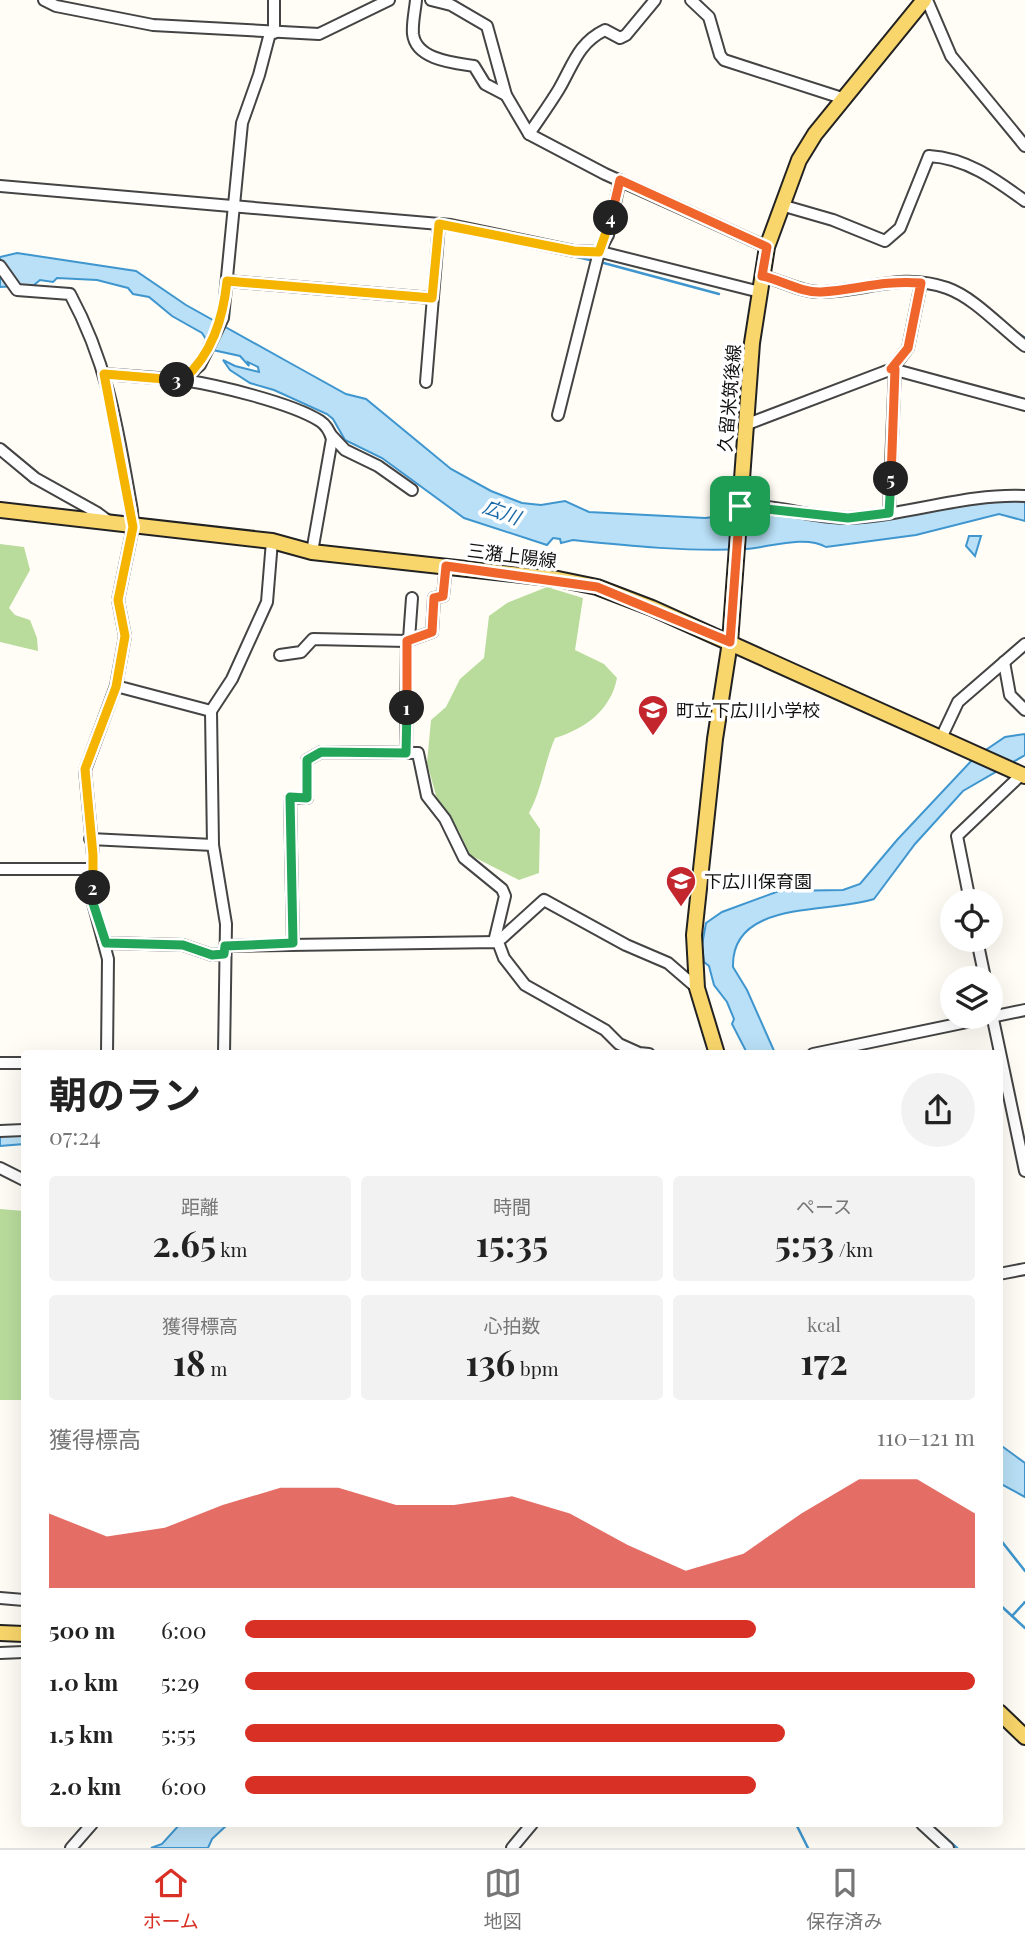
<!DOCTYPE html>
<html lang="ja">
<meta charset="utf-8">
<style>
body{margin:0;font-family:"Playfair Display","Noto Sans JP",serif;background:#f2f2f2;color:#222;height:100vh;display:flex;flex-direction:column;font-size:26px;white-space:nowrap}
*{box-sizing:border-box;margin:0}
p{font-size:23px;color:#767676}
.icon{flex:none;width:38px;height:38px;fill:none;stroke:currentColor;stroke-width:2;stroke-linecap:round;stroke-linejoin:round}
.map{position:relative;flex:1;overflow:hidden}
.drawer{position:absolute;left:21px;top:1050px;width:982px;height:777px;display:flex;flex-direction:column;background:#fff;border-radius:7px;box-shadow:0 7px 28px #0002}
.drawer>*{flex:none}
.tools{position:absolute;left:940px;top:889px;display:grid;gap:14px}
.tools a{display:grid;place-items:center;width:63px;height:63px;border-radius:50%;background:#fff;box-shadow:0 7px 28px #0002;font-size:35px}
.pin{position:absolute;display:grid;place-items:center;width:60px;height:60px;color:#fff;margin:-30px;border-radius:14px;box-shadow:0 4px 10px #0006}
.km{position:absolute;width:35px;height:35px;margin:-18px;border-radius:50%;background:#222;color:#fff;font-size:19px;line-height:35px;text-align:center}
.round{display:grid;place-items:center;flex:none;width:74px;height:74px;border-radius:37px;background:#f2f2f2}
.headline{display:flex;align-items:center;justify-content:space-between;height:119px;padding:0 28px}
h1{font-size:38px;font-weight:700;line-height:52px}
.stats{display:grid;grid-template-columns:repeat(3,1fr);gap:10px;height:119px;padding:7px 28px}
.stats div{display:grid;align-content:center;border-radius:7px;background:#f2f2f2;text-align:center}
.stats b{font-size:35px;font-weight:700}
.stats small{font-size:19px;font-weight:400}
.stats p{font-size:19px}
.chart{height:196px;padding:14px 28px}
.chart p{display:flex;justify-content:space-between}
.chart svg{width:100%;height:126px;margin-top:7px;fill:#d93025;opacity:.7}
ul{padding:0 28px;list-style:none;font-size:23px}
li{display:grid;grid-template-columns:112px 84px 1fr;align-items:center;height:52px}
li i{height:18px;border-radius:9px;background:#d93025}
.dock{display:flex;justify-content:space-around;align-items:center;height:98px;border-top:2px solid #e0e0e0;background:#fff;font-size:19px;color:#767676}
.dock a{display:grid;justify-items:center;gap:4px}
.dock .selected{color:#d93025}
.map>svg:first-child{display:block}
</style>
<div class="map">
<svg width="1025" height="1848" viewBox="0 0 1025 1848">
<rect width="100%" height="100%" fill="#fffdf5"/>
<g fill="#b9dc9c">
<polygon points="0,544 24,547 30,570 9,608 15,615 30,620 37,638 38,651 0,642"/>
<path d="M547,587L583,598L575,650L604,664L617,678C611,710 585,729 555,738C544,764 542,789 529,813L540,829L539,873L519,880L470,855L459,831L437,799L427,763L431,720L446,707L460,679L484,658L489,616L507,603Z"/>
<polygon points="0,1209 24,1211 24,1400 0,1400"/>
</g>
<g fill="#b9e0f7" stroke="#3f96cf" stroke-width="2">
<path d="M17,253L136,271L186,305L290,363L346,394L366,399L451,469L491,491L522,503L541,505L565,501L589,512L705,518L748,513L832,522L993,500L1025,501V521L999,514L916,535L826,547C805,535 770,547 746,549C690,552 629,546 573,540L561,543L560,539L553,538L547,545L464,518L382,458L345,440L333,419L327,414L274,390L250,383L230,370L223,360L235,366L259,372L258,367L248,362L249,366L240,356L213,350L202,333L172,316L149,297L133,294L128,288L97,280L57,278L53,282L40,280L34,285L0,287V257Z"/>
<polygon points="969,536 981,536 975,556 966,546"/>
<path d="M1025,734V755L963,791L915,844L874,899C830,914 731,899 733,967L747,990L775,1053H747L732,1024L734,1019L727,1002L714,985L709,966L704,962L702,945L706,923L722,912L779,891L843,890L860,884L897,840L974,758L1005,737Z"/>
<polygon points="24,1134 24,1144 0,1146 0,1136"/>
<polygon points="999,1444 1025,1463 1025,1497 999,1483"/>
<polygon points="180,1824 228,1824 212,1839 208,1848 151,1848 162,1844"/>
</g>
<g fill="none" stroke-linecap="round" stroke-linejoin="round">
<g stroke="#3f96cf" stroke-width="2.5">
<polyline points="573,256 594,261"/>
<polyline points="600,262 719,294"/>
<polyline points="827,286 893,278"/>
<polyline points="1013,330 1025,338"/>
<polyline points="999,1538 1025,1571"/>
<polyline points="999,1604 1025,1628"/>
<polyline points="1012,1616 1025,1602"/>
<polyline points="796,1824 808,1848"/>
<polyline points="930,1824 957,1848"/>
</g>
<g stroke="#444" stroke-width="14">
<g id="minor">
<polyline points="44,0 56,6 153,25 319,34 389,0"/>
<path d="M416,0C415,11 412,23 413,34C416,60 455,63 474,66L485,84L506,95"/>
<polyline points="431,0 451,5 487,26 506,95 529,134 605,174 767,247"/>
<polyline points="691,0 709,17 720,55 724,60 845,99"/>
<polyline points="927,0 951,56 1025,146"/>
<polyline points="274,33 274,0"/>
<path d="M529,134C539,119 550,104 559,89C573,65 578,43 605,30L620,38L626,35L655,0"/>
<polyline points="0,186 451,225 574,251 601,252 760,292"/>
<path d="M781,205L833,220L885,241L900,228L929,156C966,158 995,179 1025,201"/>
<path d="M0,266L17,290L70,294C109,366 118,432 132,511L133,527L118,600L125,636L116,686L85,770L93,855V903L108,959L107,1054"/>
<path d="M762,276C781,280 800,292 819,292C864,292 900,272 947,288C975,298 1001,328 1025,346"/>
<polyline points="227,281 432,298"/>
<polyline points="892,369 1025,405"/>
<polyline points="104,374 183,380 200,365 223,318 242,123 259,75 270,33"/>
<path d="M183,380C217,385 292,403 320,421C326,425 330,432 332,439L312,552"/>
<polyline points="426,382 439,224"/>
<polyline points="558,415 599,252 608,235 620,180"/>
<polyline points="745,425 892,369 908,348 921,283"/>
<polyline points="331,435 345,450 378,466 412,490"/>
<polyline points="0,449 35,478 96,512 111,523"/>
<path d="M740,506C777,504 810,518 847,518C907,516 965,493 1025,496"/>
<polyline points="889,513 895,369"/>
<polyline points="409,639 412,598"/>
<polyline points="280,655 301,652 313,639 407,641 432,632 434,598 443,596 446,566"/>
<polyline points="1004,662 1010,695 1025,710"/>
<polyline points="116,686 211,711"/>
<polyline points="941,738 958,702 1025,644"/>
<polyline points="406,753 407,641"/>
<polyline points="90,839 213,845"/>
<polyline points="0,869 93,869"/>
<polyline points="970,901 957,836 1021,775"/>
<polyline points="502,938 544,900 626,945 668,963 697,988"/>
<polyline points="977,940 985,978"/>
<polyline points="106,943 183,945 212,955 224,954"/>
<polyline points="293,943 290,798 307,798 307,760 321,752 418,753 427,796 445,819 464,858 502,889 505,896 494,942"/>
<polyline points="225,946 498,942 504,958 525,985 605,1030 619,1044 639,1053 649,1054"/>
<polyline points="990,1005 1025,1171"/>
<polyline points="224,1054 226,924 213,845 211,711 232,679 267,602 272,541"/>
<polyline points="813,1054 1025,1010"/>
<polyline points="0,1063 24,1063"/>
<polyline points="0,1131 24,1130"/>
<polyline points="0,1168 24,1180"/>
<polyline points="999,1274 1025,1269"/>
<polyline points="0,1598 24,1600"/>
<polyline points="0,1653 24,1652"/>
<polyline points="922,1824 948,1848"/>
<polyline points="71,1848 92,1824"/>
<polyline points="512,1848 532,1824"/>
</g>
</g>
<g stroke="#222" stroke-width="18">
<g id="major">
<polyline points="0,510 272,541 312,552 558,579 597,587 652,608 1025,776"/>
<polyline points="717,1054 697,988 694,935 715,739 730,642 752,343 767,247 799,160 815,134 924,0"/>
<polyline points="0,1633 24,1634"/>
<polyline points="999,1712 1025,1737"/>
</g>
</g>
<use href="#minor" stroke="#fff" stroke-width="10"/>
<use href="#major" stroke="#f9d66b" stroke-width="14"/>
</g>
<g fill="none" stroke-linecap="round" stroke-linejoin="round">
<g stroke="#fff" stroke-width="14">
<polyline id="split-1" points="407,708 407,641 432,632 434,598 443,596 446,566 597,587 730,642 740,506"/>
</g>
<g stroke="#fff" stroke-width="14">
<polyline id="split-2" points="93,888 93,903 106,943 183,945 212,955 224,954 225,946 293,943 290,797 307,798 307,760 321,752 406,753 407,708"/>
</g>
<g stroke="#fff" stroke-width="14">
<polyline id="split-3" points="93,888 93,855 85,769 116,687 125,636 118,600 133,527 104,374 177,380"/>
</g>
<g stroke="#fff" stroke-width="14">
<path id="split-4" d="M177,380H183C212,354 223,319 227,281L432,298L439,224L574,251L599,252L611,218"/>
</g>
<g stroke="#fff" stroke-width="14">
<path id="split-5" d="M611,218L620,180L767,247L762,276C781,280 802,293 821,292C857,290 881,280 921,283L908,348L891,369H895L891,479"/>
</g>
<g stroke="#fff" stroke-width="14">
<polyline id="split-6" points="740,506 848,518 889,513 891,479"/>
</g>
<use href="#split-1" stroke="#f0652b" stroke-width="9"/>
<use href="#split-2" stroke="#22a559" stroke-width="9"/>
<use href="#split-3" stroke="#f5b400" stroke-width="9"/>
<use href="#split-4" stroke="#f5b400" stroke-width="9"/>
<use href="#split-5" stroke="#f0652b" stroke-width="9"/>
<use href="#split-6" stroke="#22a559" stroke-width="9"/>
</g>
<defs>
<g id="school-pin" transform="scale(1.575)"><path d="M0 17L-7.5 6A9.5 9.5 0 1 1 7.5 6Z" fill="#c4262e" stroke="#fff"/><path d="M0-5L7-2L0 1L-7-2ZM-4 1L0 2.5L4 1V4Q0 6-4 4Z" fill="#fff"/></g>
</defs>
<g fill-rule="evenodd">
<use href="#school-pin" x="653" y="710"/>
<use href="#school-pin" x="681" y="881"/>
</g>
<g text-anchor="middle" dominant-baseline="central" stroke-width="7" stroke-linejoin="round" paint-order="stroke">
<g font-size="18" fill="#111" stroke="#fff">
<text transform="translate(729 398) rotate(-85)">久留米筑後線</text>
<text transform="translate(512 555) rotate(7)">三潴上陽線</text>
</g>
<g font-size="18" fill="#111" stroke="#fff" text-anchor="start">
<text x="676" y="710">町立下広川小学校</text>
<text x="704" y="881">下広川保育園</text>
</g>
<g font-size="19" font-style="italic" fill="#1768a6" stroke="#fff">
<text transform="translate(502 511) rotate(20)">広川</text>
</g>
</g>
</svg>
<div class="tools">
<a><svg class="icon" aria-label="locate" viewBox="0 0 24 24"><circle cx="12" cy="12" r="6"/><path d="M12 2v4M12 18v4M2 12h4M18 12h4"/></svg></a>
<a><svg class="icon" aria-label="layers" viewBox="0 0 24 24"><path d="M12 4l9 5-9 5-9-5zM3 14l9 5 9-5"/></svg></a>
</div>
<div class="pin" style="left:740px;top:506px;background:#1e9e55"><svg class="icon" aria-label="arrive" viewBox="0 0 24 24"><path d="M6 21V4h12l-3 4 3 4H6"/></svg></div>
<b class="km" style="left:407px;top:708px">1</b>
<b class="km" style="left:93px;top:888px">2</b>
<b class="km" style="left:177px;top:380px">3</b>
<b class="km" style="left:611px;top:218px">4</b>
<b class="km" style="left:891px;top:479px">5</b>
<section class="drawer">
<div class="headline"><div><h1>朝のラン</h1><p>07:24</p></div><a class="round"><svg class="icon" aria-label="share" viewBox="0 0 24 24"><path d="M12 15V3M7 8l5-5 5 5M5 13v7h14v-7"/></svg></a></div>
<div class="stats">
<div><p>距離</p><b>2.65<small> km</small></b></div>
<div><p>時間</p><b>15:35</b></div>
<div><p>ペース</p><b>5:53<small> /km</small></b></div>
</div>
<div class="stats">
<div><p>獲得標高</p><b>18<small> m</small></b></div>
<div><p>心拍数</p><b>136<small> bpm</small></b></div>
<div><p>kcal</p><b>172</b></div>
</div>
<div class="chart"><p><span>獲得標高</span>110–121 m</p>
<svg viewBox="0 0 160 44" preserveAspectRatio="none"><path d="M0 44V18L10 26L20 23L30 15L40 9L50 9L60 15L70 15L80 12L90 18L100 29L110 38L120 32L130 18L140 6L150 6L160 18V44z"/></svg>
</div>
<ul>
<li><b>500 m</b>6:00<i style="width:70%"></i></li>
<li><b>1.0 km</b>5:29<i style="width:100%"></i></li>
<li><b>1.5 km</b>5:55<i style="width:74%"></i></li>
<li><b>2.0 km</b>6:00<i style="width:70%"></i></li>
</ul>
</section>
</div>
<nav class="dock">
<a class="selected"><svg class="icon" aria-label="home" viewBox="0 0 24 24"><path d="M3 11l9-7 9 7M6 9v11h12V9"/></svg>ホーム</a>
<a><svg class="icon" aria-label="map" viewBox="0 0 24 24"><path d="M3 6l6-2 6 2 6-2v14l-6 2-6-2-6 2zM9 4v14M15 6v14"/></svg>地図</a>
<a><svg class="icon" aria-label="saved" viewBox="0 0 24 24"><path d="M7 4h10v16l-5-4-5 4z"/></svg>保存済み</a>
</nav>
